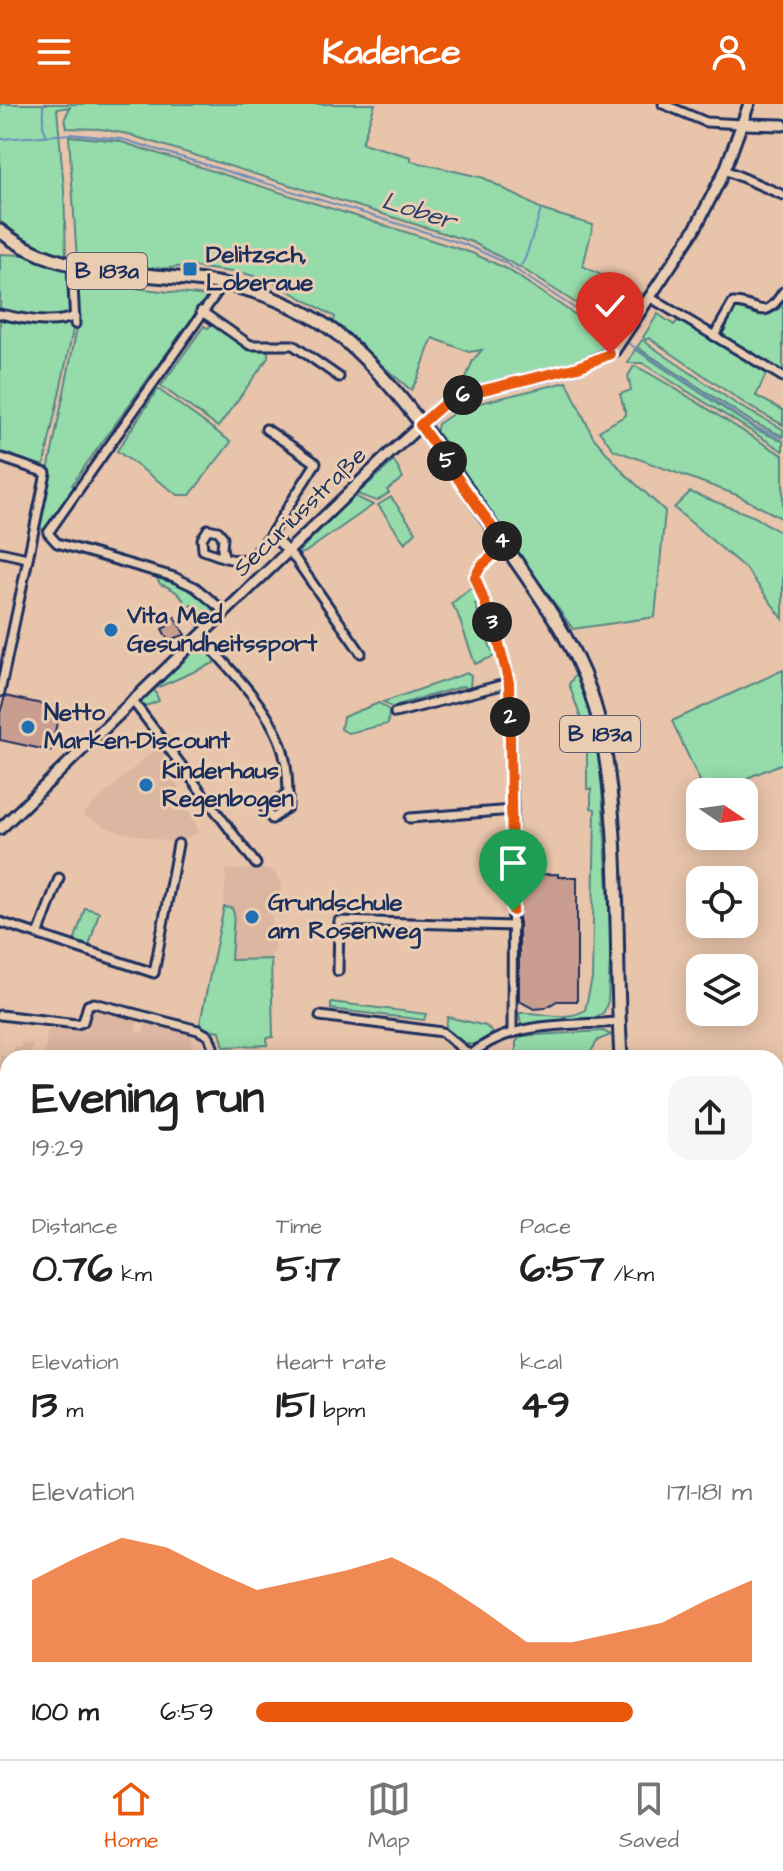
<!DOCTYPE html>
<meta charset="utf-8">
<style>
body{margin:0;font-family:"Architects Daughter",sans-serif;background:#f6f6f6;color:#222;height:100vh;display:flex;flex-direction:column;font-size:30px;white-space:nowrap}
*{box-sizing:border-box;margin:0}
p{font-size:26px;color:#767676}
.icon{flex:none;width:44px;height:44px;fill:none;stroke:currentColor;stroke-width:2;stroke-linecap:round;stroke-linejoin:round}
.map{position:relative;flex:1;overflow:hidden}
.panel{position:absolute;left:0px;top:946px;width:784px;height:710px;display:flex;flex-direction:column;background:#fff;border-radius:24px 24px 0 0;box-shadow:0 4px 20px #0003}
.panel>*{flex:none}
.needle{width:52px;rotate:103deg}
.controls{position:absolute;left:686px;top:674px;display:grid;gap:16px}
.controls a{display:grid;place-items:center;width:72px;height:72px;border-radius:16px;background:#fff;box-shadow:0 4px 20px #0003;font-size:40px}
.pin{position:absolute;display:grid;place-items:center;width:68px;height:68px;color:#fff;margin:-82px -34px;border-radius:50% 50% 50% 0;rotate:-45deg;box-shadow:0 0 8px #0007}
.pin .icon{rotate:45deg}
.km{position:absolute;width:40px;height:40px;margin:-20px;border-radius:50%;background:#222;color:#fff;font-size:22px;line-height:40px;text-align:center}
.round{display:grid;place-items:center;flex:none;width:84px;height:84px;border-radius:24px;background:#f6f6f6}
.summary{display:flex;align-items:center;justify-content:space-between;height:136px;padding:0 32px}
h1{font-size:44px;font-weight:700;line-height:60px}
.stats{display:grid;grid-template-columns:repeat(3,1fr);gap:12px;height:136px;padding:8px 32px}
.stats div{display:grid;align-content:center}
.stats b{font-size:40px;font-weight:700}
.stats small{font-size:22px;font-weight:400}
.stats p{font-size:22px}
.chart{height:224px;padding:16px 32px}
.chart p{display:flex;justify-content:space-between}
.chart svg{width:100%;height:144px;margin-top:8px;fill:#ea580c;opacity:.7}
ul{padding:0 32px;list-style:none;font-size:26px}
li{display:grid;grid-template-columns:128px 96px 1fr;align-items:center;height:60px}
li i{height:20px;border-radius:10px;background:#ea580c}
header{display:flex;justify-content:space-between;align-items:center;height:104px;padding:0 32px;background:#ea580c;color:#fff;font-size:36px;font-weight:700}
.menu{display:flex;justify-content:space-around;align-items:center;height:112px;border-top:2px solid #e0e0e0;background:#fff;font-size:22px;color:#767676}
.menu a{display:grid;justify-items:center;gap:4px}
.menu .active{color:#ea580c}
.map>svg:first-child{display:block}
</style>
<header><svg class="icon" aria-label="menu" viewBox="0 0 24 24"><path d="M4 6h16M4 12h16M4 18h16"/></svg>Kadence<svg class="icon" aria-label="person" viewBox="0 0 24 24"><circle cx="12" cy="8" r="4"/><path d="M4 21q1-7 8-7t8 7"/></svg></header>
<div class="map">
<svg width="783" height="1655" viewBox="0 0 783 1655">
<rect width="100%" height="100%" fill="#e8c4aa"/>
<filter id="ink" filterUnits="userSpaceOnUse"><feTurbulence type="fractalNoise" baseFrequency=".0125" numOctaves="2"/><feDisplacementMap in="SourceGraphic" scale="16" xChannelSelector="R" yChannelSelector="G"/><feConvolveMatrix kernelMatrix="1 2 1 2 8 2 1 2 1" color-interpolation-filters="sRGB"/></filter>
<g filter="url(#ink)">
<g fill="#dbb6a1">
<polygon points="159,641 199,728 183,736 176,735 175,739 112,726 82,711"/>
<polygon points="262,765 274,767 281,781 281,796 271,807 275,849 271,849 271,855 231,856 234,810 232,804 224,803 226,766"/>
<polygon points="95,902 139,914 135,927 143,930 147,917 192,928 192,954 44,954 47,929 51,923 81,924 87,928"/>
<polygon points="0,916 1,951 13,953 15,943 21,944 21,939 33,941 31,951 19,949 18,954 8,954 8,1023 0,1023"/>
<polygon points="58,1648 469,1648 447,1655 11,1655"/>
<polygon points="562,1648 695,1648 728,1655 563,1655"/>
</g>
<g fill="#95dcaa" stroke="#588684" stroke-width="2">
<path d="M0,0H375L362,39L411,53V57L484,74L545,107L593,121L583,162C596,170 612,174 624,182L622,186L645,190L619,227L523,165L472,138L127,30L101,25L67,24L65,14L70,3L57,5L64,85L66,153C40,147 21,133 0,117Z"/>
<path d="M69,32L118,37L472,149L507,165L571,208L617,234C599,261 495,278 461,287L473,256L482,246L469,248L433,234C424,251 422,271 411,286L333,220L335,213L277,180L247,170L186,162L160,165L77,157Z"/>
<polygon points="0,150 25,151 67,166 75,212 60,219 73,218 73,226 43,365 0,351"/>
<polygon points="87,179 208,192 87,359 72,381 75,384 48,424 42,425 37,422 79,214 79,180"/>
<path d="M783,201V268L724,234L723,230L735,204C755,205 766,219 783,201Z"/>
<polygon points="658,210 674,221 679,215 767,268 756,292 783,306 783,321 750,303 649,234 646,236 643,233"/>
<polygon points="212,220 246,245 268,247 268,254 218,323 161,282 204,222 208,224"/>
<polygon points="642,236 741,303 783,325 783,332 754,319 637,243"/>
<polygon points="635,245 755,325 783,337 783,347 642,259 628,259"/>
<path d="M634,262C644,262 759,339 783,351V415L737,391L614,346L599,327L626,311L620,290L631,286L628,272Z"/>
<polygon points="567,278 593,333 624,369 665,407 655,513 573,525 435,334 438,320 463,303"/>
<polygon points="158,285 231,338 190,391 178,391 117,347"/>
<polygon points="394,357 403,374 387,386 389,389 377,397 357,390"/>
<polygon points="690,388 755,413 783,430 783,515 747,466 674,404"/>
<polygon points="354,392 373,401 304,449 296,450"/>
<polygon points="391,393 416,428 405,439 378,401"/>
<path d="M155,471L198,490L217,507L199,523L194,516L198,513L192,501L187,503C181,490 173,484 160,480Z"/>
<polygon points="472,483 480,497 475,500 492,547 498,545 500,550 475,560 457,508 451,500"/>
<polygon points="198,541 205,542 215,552 214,559 154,585 159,597 140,604 137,600"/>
<polygon points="783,566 783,659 714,688 705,688 672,617"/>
<polygon points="467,569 471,571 470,585 466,587 464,582 397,601 396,606 383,598"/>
<path d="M576,570L589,604L601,668L611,837L608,897L604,908C585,923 543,923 521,920L519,909C541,907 564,919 585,906L592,875L595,705L591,704V685H587V632L569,580Z"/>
<polygon points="379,599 389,606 388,620 348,629 341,625 343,613"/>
<polygon points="224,803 232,804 234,810 231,856 271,855 273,933 267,934 267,941 224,943 220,927 199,924"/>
<polygon points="85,804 99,808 88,846 73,841"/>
<polygon points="331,898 426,910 424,916 331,905"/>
<path d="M448,913L486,922L493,929C466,947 471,942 445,926Z"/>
<polygon points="603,927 611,931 598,936 587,954 516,954 516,938 521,932"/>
<polygon points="776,1379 783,1384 783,1503 776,1505"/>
<polygon points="783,1524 783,1648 776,1646 776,1526"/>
</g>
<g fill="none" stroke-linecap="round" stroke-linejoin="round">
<g stroke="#6a8dbb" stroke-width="2">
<polyline points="43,0 43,22 46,30"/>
<polyline points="0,35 71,30 122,35 464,140 504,158 620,234"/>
<polyline points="519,164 525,155 541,106"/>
<polyline points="625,237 755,323 783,334"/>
</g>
</g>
<g fill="#c99e91" stroke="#1b2f5e" stroke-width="2">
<polygon points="175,513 185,531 168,536 162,525 168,522 166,518"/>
<polygon points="5,592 60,604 51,647 0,636 0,609"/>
<polygon points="558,770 558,773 577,773 577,897 557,897 545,904 534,905 519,897 519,771"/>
</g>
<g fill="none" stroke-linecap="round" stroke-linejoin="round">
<g stroke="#1b2f5e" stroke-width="13">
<g id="street">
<polyline points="663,0 706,18 742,20"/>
<polyline points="725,66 783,91"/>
<polyline points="72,162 75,220"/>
<polyline points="223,180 48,429 57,439 174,473 195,483 225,508"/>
<polyline points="651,194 783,273"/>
<polyline points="201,207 250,241 293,241 339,273"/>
<path d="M0,210C24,215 52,222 75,212"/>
<path d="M714,232L733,199C760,199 763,220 783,188"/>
<polyline points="266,325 316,359 271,430 296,456 361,549"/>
<polyline points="505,441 481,462 475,473 496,528 509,579 513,706 512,927"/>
<polyline points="0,448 27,454"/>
<path d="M225,454L203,446L202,435L208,425L218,427L223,433L222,445L225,454C253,460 255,450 271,430"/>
<path d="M200,532C228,563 272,606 283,647C288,665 288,684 288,703L272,715L265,705L288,689"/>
<polyline points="0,588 46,369 2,354"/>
<polyline points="132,596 256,760"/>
<polyline points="395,609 509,579"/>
<polyline points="410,714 513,706"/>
<polyline points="0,818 154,869 178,740"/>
<polyline points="38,831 59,774"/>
<polyline points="338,867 339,817 513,822"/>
<polyline points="0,911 77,920 83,918 88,901 94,899 198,926 209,932 213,943"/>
<polyline points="320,912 442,928 470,951"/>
<path d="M467,954C508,916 566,922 618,918"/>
<polyline points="0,1069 8,1070"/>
<polyline points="0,1171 8,1171"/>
<polyline points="0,1255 8,1256"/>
<polyline points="0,1342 8,1342"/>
<polyline points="547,1648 550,1655"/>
<polyline points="562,1648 563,1655"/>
<polyline points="769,1648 783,1652"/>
</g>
</g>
<g stroke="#1b2f5e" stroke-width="15">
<g id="secondary">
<polyline points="742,20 783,21"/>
<polyline points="0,725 389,350 445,299 463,291 578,263 614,247 695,125 725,66 749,0"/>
<polyline points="776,1367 783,1371"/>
</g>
</g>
<g stroke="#1b2f5e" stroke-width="17">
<g id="primary">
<path d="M0,127C78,188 184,158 272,194C295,203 322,217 341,233C404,286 449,359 495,427C535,486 579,539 597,610C623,715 614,845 621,954"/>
<polyline points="776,1190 783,1194"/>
<polyline points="776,1222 783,1209"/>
<polyline points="0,1436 8,1438"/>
</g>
</g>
<use href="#street" stroke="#eacdb1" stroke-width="7"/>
<use href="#secondary" stroke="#eacdb1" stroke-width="9"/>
<use href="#primary" stroke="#eacdb1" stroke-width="11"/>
<g stroke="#1b2f5e" stroke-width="5">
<g id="rail">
<polyline points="776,1513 783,1511"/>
<polyline points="94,1653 128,1648"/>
<polyline points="54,1655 102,1648"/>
</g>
</g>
<use href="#rail" stroke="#eacdb1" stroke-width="2" stroke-dasharray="6" stroke-linecap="butt"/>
</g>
</g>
<g fill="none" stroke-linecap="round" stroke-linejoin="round" filter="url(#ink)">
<g stroke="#fff" stroke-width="16">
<polyline id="route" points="513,807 509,579 496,528 475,473 481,462 505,441 420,321 445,299 463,291 578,263 610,250"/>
</g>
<use href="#route" stroke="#ea580c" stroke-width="10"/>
</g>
<g fill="#1f6fb2" stroke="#eacdb1" stroke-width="3">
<rect x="182" y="157" width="16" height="16" rx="4"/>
<circle cx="111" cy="526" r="8"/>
<circle cx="28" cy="623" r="8"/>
<circle cx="146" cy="681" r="8"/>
<circle cx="252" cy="813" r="8"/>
</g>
<g text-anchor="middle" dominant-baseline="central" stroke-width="6" stroke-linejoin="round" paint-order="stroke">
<g fill="#eacdb1" stroke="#595e77" stroke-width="2">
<rect x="67" y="149" width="80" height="36" rx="6"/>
<rect x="560" y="612" width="80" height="36" rx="6"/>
</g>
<g font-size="22" font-weight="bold" fill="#1b2f5e">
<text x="107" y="167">B 183a</text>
<text x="600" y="630">B 183a</text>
</g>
<g font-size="24" font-weight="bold" fill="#1b2f5e" stroke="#eacdb1" text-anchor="start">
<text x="206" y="151">Delitzsch,<tspan x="206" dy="28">Loberaue</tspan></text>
<text x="127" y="512">Vita Med<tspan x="127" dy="28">Gesundheitssport</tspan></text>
<text x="44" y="609">Netto<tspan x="44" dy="28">Marken-Discount</tspan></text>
<text x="162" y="667">Kinderhaus<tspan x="162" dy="28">Regenbogen</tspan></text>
<text x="268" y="799">Grundschule<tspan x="268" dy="28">am Rosenweg</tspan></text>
</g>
<g font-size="24" fill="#1b2f5e" stroke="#eacdb1">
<text transform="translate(300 408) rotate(-44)">Securiusstraße</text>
</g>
<g font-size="26" font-style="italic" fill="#283f6e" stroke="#eacdb1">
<text transform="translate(419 107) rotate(17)">Lober</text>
</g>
</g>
</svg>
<div class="controls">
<a><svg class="needle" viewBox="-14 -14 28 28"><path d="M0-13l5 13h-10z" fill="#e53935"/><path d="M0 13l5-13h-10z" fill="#767676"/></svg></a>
<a><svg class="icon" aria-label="locate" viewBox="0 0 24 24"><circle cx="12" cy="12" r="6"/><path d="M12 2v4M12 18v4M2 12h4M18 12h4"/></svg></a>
<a><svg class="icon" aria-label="layers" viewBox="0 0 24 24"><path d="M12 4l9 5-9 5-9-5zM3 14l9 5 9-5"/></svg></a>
</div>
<div class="pin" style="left:513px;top:807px;background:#1e9e55"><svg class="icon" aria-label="arrive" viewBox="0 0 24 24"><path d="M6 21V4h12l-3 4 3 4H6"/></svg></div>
<div class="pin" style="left:610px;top:250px;background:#d93025"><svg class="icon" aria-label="check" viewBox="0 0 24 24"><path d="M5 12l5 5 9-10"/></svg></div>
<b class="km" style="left:510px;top:613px">2</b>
<b class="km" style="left:492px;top:518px">3</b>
<b class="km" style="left:502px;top:437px">4</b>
<b class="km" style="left:447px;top:357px">5</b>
<b class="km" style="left:463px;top:291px">6</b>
<section class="panel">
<div class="summary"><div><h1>Evening run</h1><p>19:29</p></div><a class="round"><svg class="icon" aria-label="share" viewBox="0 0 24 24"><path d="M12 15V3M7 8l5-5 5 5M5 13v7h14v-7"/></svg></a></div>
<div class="stats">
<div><p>Distance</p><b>0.76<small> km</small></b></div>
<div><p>Time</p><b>5:17</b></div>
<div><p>Pace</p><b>6:57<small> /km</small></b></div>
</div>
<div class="stats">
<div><p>Elevation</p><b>13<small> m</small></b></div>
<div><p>Heart rate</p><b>151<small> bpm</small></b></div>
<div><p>kcal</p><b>49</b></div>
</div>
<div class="chart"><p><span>Elevation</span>171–181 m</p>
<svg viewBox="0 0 160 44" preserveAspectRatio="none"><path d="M0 44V19L10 12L20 6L30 9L40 16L50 22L60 19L70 16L80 12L90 19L100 28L110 38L120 38L130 35L140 32L150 25L160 19V44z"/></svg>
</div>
<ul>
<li><b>100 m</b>6:59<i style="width:76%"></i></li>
</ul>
</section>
</div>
<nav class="menu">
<a class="active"><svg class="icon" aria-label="home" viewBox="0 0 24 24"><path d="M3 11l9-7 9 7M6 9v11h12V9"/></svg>Home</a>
<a><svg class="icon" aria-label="map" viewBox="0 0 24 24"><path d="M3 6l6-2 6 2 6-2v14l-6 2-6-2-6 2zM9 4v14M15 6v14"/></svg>Map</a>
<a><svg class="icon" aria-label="saved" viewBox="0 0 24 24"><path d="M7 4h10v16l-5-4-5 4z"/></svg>Saved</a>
</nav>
